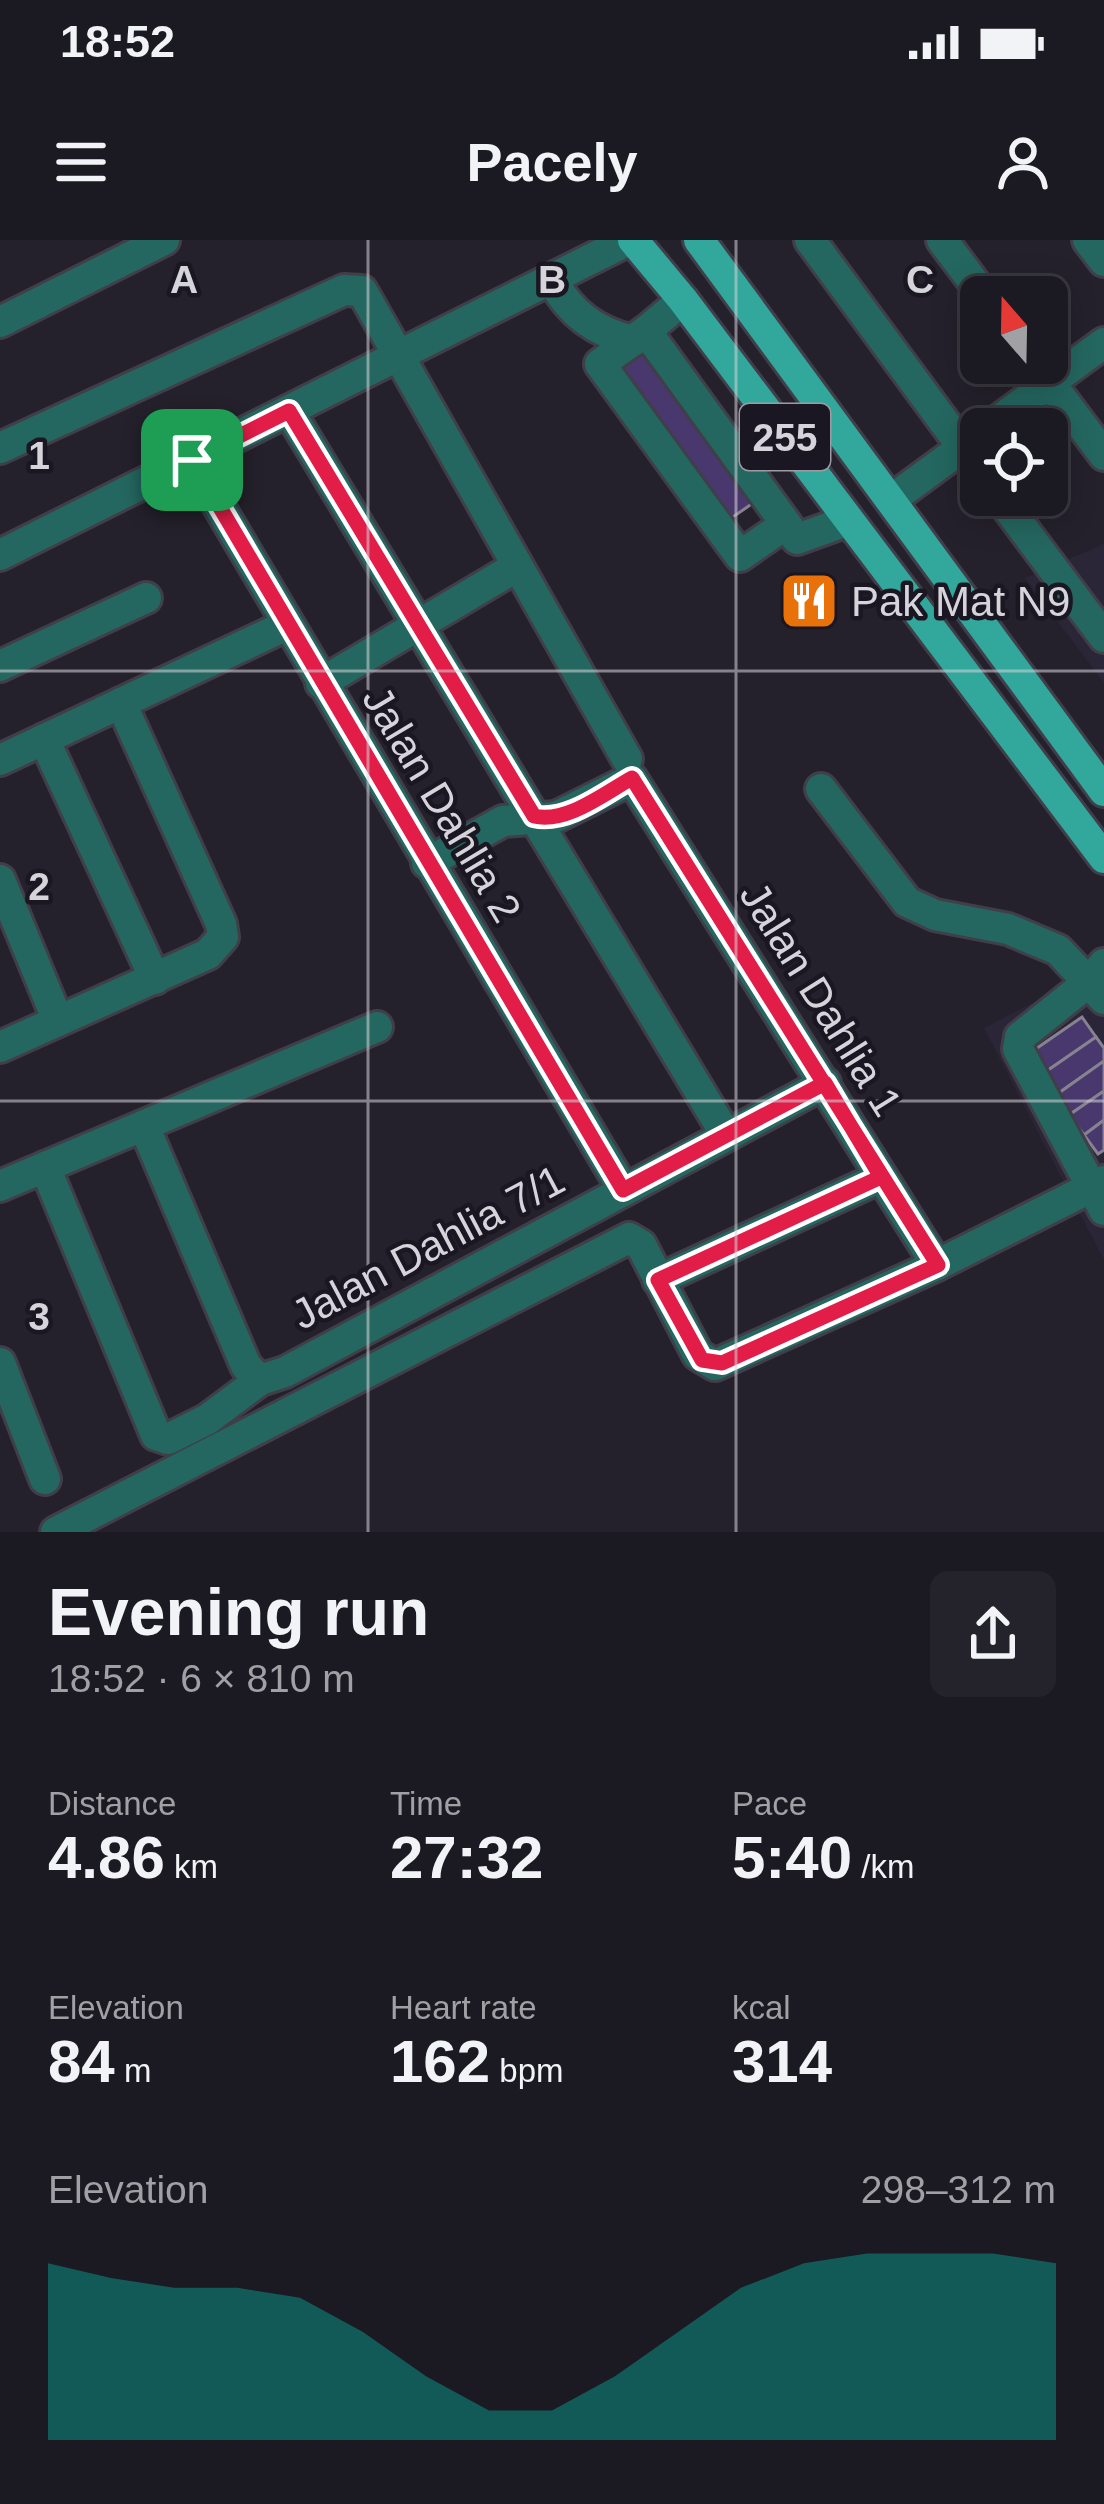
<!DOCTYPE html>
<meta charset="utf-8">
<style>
body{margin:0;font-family:Arial,sans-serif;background:#24222a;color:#f1f3f6;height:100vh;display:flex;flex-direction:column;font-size:45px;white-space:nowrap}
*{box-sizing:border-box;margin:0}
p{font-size:39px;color:#a0a0a5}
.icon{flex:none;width:66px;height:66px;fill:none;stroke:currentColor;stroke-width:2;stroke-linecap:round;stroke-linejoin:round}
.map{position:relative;height:1292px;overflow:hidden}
.drawer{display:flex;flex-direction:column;background:#1b1921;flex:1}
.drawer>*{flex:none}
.needle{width:78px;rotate:340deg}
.controls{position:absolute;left:960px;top:36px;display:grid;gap:24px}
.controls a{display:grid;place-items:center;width:108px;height:108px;border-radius:18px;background:#1b1921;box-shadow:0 6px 30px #0003,0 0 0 3px #39383f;font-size:60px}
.pin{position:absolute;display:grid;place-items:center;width:102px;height:102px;color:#fff;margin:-51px;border-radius:24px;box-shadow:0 6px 18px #0006}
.round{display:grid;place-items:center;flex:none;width:126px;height:126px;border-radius:18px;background:#24222a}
.overview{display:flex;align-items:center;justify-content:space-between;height:204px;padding:0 48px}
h1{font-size:66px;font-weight:700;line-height:90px}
.metrics{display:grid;grid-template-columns:repeat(3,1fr);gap:18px;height:204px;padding:12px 48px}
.metrics div{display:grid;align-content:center}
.metrics b{font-size:60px;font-weight:700}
.metrics small{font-size:33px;font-weight:400}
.metrics p{font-size:33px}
.chart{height:336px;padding:24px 48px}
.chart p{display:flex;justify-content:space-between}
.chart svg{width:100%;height:216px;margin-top:12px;fill:#0f766e;opacity:.7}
.status{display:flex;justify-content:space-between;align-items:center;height:84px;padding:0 60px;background:#1b1921;direction:ltr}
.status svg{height:33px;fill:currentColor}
header{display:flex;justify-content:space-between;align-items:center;height:156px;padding:0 48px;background:#1b1921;font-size:54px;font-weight:700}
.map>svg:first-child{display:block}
</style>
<div class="status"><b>18:52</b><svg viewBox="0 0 49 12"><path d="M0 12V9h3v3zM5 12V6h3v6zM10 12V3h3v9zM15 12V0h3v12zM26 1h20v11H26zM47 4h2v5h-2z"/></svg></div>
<header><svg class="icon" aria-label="menu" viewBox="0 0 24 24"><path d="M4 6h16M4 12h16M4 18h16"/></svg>Pacely<svg class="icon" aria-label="person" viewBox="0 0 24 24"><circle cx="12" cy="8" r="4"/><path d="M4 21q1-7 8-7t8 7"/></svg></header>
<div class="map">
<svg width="1104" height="1292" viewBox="0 0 1104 1292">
<rect width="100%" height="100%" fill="#24212c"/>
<g fill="#2b2637">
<polygon points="1104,304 1104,443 1025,338"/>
<polygon points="1104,726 1104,1020 984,788"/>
</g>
<g fill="#49386e" stroke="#868290" stroke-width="3">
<polygon points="640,102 756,261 727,281 612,123"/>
<polygon points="1082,777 1096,797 1041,835 1027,815"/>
<polygon points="1096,797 1104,808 1104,821 1056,855 1041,835"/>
<polygon points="1104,821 1104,851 1069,875 1056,855"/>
<polygon points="1104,851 1104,880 1084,895 1069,875"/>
<polygon points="1104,880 1104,910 1098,914 1084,895"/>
</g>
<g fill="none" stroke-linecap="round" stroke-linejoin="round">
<g stroke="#403e48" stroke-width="36">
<g id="minor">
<polyline points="810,0 981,232"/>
<polyline points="942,0 985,57"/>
<polyline points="1088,0 1104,21"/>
<path d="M552,40C570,73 595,92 633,101"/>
<polyline points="683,60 646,91 797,299 847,281"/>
<polyline points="0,82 164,0"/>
<polyline points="646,91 600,124 740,316 786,284"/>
<polyline points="1035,123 1104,215"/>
<polyline points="289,171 726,895"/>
<polyline points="987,189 1104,103"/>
<polyline points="0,208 344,50 362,51 627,519"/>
<polyline points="192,221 623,949"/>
<polyline points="998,255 1104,397"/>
<polyline points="891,260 978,196"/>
<polyline points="0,315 629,0"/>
<polyline points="0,426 146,358"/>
<polyline points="321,443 516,327"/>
<polyline points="44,499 155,739"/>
<polyline points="0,520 287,385"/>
<polyline points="821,549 907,662 935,675 1008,689 1058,710 1104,759"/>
<polyline points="427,623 503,581 556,577 632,539 937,1025"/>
<polyline points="0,640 58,781"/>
<polyline points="1104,724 1090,741 1020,797 1018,809 1104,970"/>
<polyline points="0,807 208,714 223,697 221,684 121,463"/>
<polyline points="144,886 246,1126 260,1140"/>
<polyline points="45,927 156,1195 168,1199 208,1179 260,1140 285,1132 825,843"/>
<polyline points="0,946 377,787"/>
<polyline points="658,1040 881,937"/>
<polyline points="0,1123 45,1239"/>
<polyline points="56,1292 629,998 641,1005 698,1115 715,1125 937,1025 1104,941"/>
</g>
</g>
<g stroke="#403e48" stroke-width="36">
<g id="major">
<polyline points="633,0 683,60 1104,618"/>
<polyline points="699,0 1104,551"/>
</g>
</g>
<use href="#minor" stroke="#246760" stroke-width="30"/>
<use href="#major" stroke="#32a79b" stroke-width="30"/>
</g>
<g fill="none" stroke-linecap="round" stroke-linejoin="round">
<g stroke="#fff" stroke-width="24">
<path id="route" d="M192,220L623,950L825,843L881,937L658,1040L702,1120L722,1123L938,1025L632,538C605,553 566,584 534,576L289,171L192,220"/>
</g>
<use href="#route" stroke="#e11d48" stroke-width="15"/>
</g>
<path fill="none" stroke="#d5d4db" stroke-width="3" stroke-opacity="0.55" d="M368,0V1292M736,0V1292M0,431H1104M0,861H1104"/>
<defs>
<g id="restaurant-square" transform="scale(3)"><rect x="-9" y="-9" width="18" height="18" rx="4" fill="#e8710a" stroke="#1a1722"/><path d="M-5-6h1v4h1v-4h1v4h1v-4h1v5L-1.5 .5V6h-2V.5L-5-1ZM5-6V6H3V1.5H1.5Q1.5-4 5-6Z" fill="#fff"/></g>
</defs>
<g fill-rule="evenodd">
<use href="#restaurant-square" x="809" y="361"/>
</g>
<g text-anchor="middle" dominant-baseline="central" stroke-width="9" stroke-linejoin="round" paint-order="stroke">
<rect fill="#1a1722" stroke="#9d9ba4" stroke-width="3" x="740" y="164" width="90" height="66" rx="9"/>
<g font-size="39" font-weight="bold" fill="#d5d4db">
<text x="785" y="197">255</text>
</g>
<g font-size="42" fill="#d5d4db" stroke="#1a1722" text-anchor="start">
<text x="851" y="361">Pak Mat N9</text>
</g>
<g font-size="42" fill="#d5d4db" stroke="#1a1722">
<text transform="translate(442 564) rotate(59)">Jalan Dahlia 2</text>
<text transform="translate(821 759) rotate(58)">Jalan Dahlia 1</text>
<text transform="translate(428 1007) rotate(-28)">Jalan Dahlia 7/1</text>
</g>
</g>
<g font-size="39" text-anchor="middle" font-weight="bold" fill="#d5d4db" stroke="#1a1722" stroke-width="9" stroke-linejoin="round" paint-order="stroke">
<text x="184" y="53">A</text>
<text x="552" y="53">B</text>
<text x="920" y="53">C</text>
<text x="39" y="229">1</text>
<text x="39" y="660">2</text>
<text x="39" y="1090">3</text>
</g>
</svg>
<div class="controls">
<a><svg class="needle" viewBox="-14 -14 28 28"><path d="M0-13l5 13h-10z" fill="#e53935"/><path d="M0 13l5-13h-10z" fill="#a0a0a5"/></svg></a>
<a><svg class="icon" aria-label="locate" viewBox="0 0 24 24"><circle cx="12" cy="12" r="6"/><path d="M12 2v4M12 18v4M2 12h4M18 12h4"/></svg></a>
</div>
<div class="pin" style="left:192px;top:220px;background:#1e9e55"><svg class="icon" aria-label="arrive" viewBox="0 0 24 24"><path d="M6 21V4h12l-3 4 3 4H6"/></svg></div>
</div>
<section class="drawer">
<div class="overview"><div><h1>Evening run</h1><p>18:52 · 6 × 810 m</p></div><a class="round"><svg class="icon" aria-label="share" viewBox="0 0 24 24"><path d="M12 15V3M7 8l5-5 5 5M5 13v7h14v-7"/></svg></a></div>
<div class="metrics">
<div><p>Distance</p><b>4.86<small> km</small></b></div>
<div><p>Time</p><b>27:32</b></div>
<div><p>Pace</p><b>5:40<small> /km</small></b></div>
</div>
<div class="metrics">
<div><p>Elevation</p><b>84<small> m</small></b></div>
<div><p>Heart rate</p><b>162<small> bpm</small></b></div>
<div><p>kcal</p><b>314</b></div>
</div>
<div class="chart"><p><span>Elevation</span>298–312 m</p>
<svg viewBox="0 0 160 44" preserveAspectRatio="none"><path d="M0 44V8L10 11L20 13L30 13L40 15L50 22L60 31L70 38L80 38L90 31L100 22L110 13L120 8L130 6L140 6L150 6L160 8V44z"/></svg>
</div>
</section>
